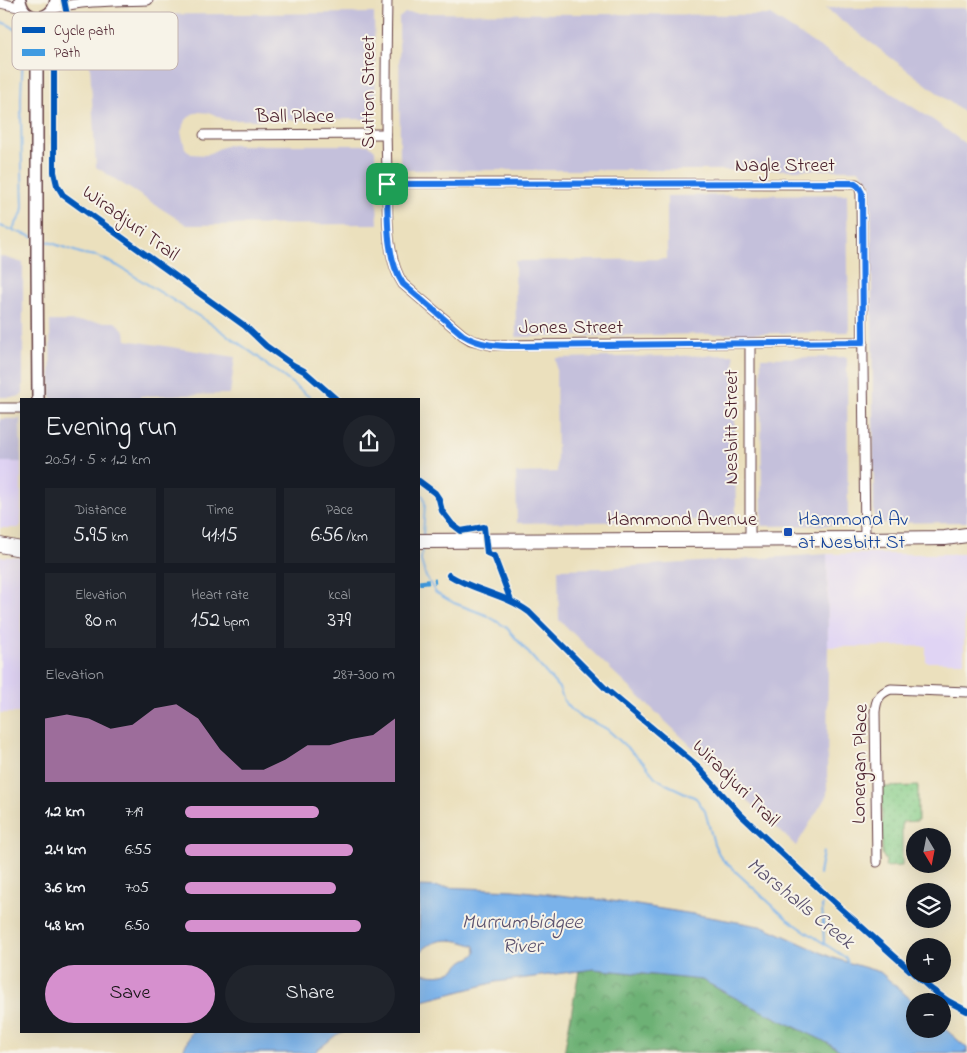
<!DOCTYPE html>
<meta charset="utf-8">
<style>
body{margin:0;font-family:"Indie Flower",sans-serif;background:#20242c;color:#f1f3f6;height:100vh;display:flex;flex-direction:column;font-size:19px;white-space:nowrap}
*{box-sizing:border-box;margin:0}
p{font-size:16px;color:#9ea1a6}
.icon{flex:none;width:28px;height:28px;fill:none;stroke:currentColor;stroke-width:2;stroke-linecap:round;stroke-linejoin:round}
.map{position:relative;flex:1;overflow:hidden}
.drawer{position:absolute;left:20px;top:398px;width:400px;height:635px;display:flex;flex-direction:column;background:#171b24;border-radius:0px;box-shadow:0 5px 20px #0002}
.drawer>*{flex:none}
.needle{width:32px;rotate:170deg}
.tools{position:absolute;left:906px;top:828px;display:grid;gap:10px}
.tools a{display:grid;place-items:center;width:45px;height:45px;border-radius:50%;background:#171b24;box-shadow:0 5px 20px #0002;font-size:25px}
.pin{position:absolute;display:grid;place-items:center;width:42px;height:42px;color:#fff;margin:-21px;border-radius:10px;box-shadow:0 2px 8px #0006}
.round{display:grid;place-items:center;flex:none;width:52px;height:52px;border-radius:26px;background:#20242c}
.summary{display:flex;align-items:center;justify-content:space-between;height:85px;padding:0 25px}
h1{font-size:28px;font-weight:600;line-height:38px}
.metrics{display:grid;grid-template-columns:repeat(3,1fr);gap:8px;height:85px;padding:5px 25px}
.metrics div{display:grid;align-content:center;border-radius:0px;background:#20242c;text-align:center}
.metrics b{font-size:21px;font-weight:600}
.metrics small{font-size:14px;font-weight:400}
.metrics p{font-size:14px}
.chart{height:140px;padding:10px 25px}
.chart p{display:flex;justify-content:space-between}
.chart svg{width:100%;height:90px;margin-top:5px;fill:#d690ce;opacity:.7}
.action{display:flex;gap:10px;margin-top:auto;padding:10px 25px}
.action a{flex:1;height:58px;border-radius:30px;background:#d690ce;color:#111;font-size:20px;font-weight:600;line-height:58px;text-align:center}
.action a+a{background:#20242c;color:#f1f3f6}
ul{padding:0 25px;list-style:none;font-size:16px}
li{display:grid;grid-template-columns:80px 60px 1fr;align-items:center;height:38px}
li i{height:12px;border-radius:6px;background:#d690ce}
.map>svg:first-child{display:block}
</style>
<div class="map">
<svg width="967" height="1053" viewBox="0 0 967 1053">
<defs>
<pattern id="forest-crowns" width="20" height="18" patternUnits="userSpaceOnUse" patternTransform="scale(1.25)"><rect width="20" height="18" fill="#6db175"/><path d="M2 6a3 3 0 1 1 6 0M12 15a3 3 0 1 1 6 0" fill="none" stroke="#5c8f60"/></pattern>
<pattern id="park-dots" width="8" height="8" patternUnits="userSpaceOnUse" patternTransform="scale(1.25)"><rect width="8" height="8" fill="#87ce89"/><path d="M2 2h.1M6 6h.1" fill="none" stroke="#76b076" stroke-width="1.8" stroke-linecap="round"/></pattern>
</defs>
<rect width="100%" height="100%" fill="#f7f3e8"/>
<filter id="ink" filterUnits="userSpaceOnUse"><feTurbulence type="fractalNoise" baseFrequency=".02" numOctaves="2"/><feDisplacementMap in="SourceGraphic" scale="10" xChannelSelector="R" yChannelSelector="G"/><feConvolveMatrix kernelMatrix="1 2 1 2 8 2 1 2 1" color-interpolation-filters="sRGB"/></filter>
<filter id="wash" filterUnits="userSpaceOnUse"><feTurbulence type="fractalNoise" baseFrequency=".0096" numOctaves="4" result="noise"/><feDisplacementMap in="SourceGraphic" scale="20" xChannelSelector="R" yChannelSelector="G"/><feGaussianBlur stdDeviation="1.12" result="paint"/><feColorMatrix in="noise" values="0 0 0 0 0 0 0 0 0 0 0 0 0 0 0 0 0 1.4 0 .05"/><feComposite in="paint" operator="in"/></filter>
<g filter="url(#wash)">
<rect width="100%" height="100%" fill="#ebe0bd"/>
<g fill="#e0d4f4">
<polygon points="0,462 21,462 21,524 19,528 0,528"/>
<polygon points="827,554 965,554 964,662 926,662 926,646 828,647"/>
<rect x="0" y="557" width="21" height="156"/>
</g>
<g fill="#c4c0db">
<polygon points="825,8 967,8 967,115"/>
<polygon points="374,13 376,114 370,119 225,120 211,113 199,112 192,114 185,121 181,132 185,148 191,154 206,155 220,148 228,145 369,145 375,150 378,224 187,225 96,167 87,15"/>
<polygon points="405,13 770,15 933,120 967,145 967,522 878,523 874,516 871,183 859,170 404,170 400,164 399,18"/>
<polygon points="847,194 849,332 516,337 515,261 667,259 667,196"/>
<polygon points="0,256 23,263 23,394 17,397 0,397"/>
<polygon points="50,321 115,322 125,331 126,340 235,357 230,394 140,396 140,399 51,399"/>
<polygon points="734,355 736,520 517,523 516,473 557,472 556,358"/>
<polygon points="847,357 848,525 762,526 761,358"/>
<polygon points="0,419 20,419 21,462 0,462"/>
<polygon points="827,554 828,647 827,795 796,846 559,620 558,569 605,568"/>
</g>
<polygon fill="url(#forest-crowns)" stroke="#5c6850" points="593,969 702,980 745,1003 822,1040 845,1053 564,1053 579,971"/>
<polygon fill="url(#park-dots)" stroke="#68765a" points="918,786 918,821 902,822 902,866 885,867 886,861 882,854 882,787"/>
<g fill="#7ab2ea" stroke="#62688a">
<path d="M419,886L514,890L612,901L693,914L765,927L833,958L880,972L915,1003V1029H942L943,1027L967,1048V1053H845L822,1040L745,1003L702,980L594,969L496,982L419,1002V972C430,975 445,977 455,969C458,967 460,963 463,961C469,957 473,958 476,952L475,946C454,938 434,936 419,954Z"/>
<polygon points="192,1031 345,1031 336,1035 314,1053 182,1053"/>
</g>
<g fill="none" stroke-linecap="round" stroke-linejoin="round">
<g stroke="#7ab2ea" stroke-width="2">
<path d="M0,22C9,24 17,28 20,37C25,55 21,80 21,99C21,135 22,171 23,207L22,213L13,229"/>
<polyline points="0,226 33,237"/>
<polyline points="43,240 83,254 97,256 118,266 213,325 258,357 270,368 276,371 312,399"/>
<polyline points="419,493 424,497 425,505 423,535"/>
<polyline points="422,548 421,561 426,577 436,593 454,603 486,615 506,627 559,688 564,701 571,709 581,718 591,721 607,729 644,763 655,777 666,784 696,798 705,811 714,844 721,858 787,919 846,958 848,963"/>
<polyline points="819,874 823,852"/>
<polyline points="822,905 824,942"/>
</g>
</g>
</g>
<g filter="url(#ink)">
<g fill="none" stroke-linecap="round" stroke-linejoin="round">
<g stroke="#623c41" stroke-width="11">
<g id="minor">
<path d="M387,0C386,57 385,115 387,172C388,206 384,255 403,284L463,335L471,340L491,345L863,342"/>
<polyline points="0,3 18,7 22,9"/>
<path d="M53,9C84,0 116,1 148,0"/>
<polyline points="204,135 386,134"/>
<polyline points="387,183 856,184 859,186 861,193 865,539"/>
<polyline points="750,344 750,539"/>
<polyline points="0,408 21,408"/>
<path d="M877,862L875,712C876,700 879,693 891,689L967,692"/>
</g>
</g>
<g stroke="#623c41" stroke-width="14">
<g id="major">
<path d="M20,0C23,23 53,23 56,0"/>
<polyline points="26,14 34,34 37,65 37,257 38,399"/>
<polyline points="40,49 43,29 49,14"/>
</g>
</g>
<g stroke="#623c41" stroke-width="16">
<g id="highway">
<polyline points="419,541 865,539 945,538 967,535"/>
<polyline points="0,545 21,549"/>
</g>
</g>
<use href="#minor" stroke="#fff" stroke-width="9"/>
<use href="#major" stroke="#fff" stroke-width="11"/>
<use href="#highway" stroke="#fff" stroke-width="14"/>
<polyline stroke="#409be1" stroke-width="5" stroke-dasharray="10 5" stroke-linecap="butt" points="419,583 436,581"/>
<g stroke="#f7f3e8" stroke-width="9">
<g id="cycleway">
<polyline points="64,0 67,15 56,20 54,25 54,172 57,185 63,195 245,326 266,346 293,365 304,371 336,399"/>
<polyline points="419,481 435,493 439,499 442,511 452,524 461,531 484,527 487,553 494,556 511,601"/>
<path d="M449,575C474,591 505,594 529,612L607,690L695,764L740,814L826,895L931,989L948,1001L967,1011"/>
</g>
</g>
<use href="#cycleway" stroke="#0057b8" stroke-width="6"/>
</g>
</g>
<g fill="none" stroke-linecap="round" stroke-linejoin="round" filter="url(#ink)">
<g stroke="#fff" stroke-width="10">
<path id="route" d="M851,183C858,184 859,187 862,193L863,342L524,346C502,346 482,347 463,335L403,284C385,257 388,215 387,184Z"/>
</g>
<use href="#route" stroke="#1a73e8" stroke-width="6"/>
</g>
<rect fill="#1a4fb4" stroke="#f7f3e8" stroke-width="2" x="783" y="527" width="10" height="10" rx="2.5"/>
<g text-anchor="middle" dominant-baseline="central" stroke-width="4" stroke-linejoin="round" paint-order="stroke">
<g font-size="20" fill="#4a1f2b" stroke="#f7f3e8">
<text transform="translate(369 92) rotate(-90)">Sutton Street</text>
<text x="295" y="117">Ball Place</text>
<text x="785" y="166">Nagle Street</text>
<text transform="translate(130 224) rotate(36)">Wiradjuri Trail</text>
<text x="571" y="328">Jones Street</text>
<text transform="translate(732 427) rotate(-90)">Nesbitt Street</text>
<text x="682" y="520">Hammond Avenue</text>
<text transform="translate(861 764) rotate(-89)">Lonergan Place</text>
<text transform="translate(735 784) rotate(45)">Wiradjuri Trail</text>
</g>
<g font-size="20" fill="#164399" stroke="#f7f3e8" text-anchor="start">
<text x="798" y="520">Hammond Av<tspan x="798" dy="23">at Nesbitt St</tspan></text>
</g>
<g font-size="21" font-style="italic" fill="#5b526e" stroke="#f7f3e8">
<text transform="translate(800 904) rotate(39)">Marshalls Creek</text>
<text x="522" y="923">Murrumbidgee<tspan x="522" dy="24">River</tspan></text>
</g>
</g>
<rect x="12" y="12" width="166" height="58" rx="8" fill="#f7f3e8" stroke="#c3b3af" stroke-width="1"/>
<rect x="22" y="27" width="23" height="6" fill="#0057b8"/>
<rect x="22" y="49" width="23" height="7" fill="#409be1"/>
<g font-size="14" fill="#4a1f2b">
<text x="54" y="35">Cycle path</text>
<text x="54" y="57">Path</text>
</g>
</svg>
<div class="tools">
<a><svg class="needle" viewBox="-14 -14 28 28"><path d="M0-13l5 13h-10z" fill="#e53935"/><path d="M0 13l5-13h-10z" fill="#9ea1a6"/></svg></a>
<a><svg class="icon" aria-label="layers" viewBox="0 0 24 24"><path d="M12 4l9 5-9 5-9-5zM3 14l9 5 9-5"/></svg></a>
<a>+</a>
<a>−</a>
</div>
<div class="pin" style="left:387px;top:184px;background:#1e9e55"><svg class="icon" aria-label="arrive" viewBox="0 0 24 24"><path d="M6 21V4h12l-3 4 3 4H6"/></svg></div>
<section class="drawer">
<div class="summary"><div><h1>Evening run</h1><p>20:51 · 5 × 1.2 km</p></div><a class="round"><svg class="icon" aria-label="share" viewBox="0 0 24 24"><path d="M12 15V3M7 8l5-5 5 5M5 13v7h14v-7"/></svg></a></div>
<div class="metrics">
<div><p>Distance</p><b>5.95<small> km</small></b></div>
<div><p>Time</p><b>41:15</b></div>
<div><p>Pace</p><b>6:56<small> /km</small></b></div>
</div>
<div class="metrics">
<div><p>Elevation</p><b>80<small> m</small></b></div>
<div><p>Heart rate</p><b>152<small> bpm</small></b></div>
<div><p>kcal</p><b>379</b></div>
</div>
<div class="chart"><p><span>Elevation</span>287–300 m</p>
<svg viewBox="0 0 160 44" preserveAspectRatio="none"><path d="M0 44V13L10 11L20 13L30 18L40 16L50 8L60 6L70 13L80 28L90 38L100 38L110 33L120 26L130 26L140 23L150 21L160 13V44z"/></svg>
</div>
<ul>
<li><b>1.2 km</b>7:19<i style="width:64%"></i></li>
<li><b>2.4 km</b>6:55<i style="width:80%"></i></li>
<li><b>3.6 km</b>7:05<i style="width:72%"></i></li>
<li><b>4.8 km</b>6:50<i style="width:84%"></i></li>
</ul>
<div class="action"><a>Save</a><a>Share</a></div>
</section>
</div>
